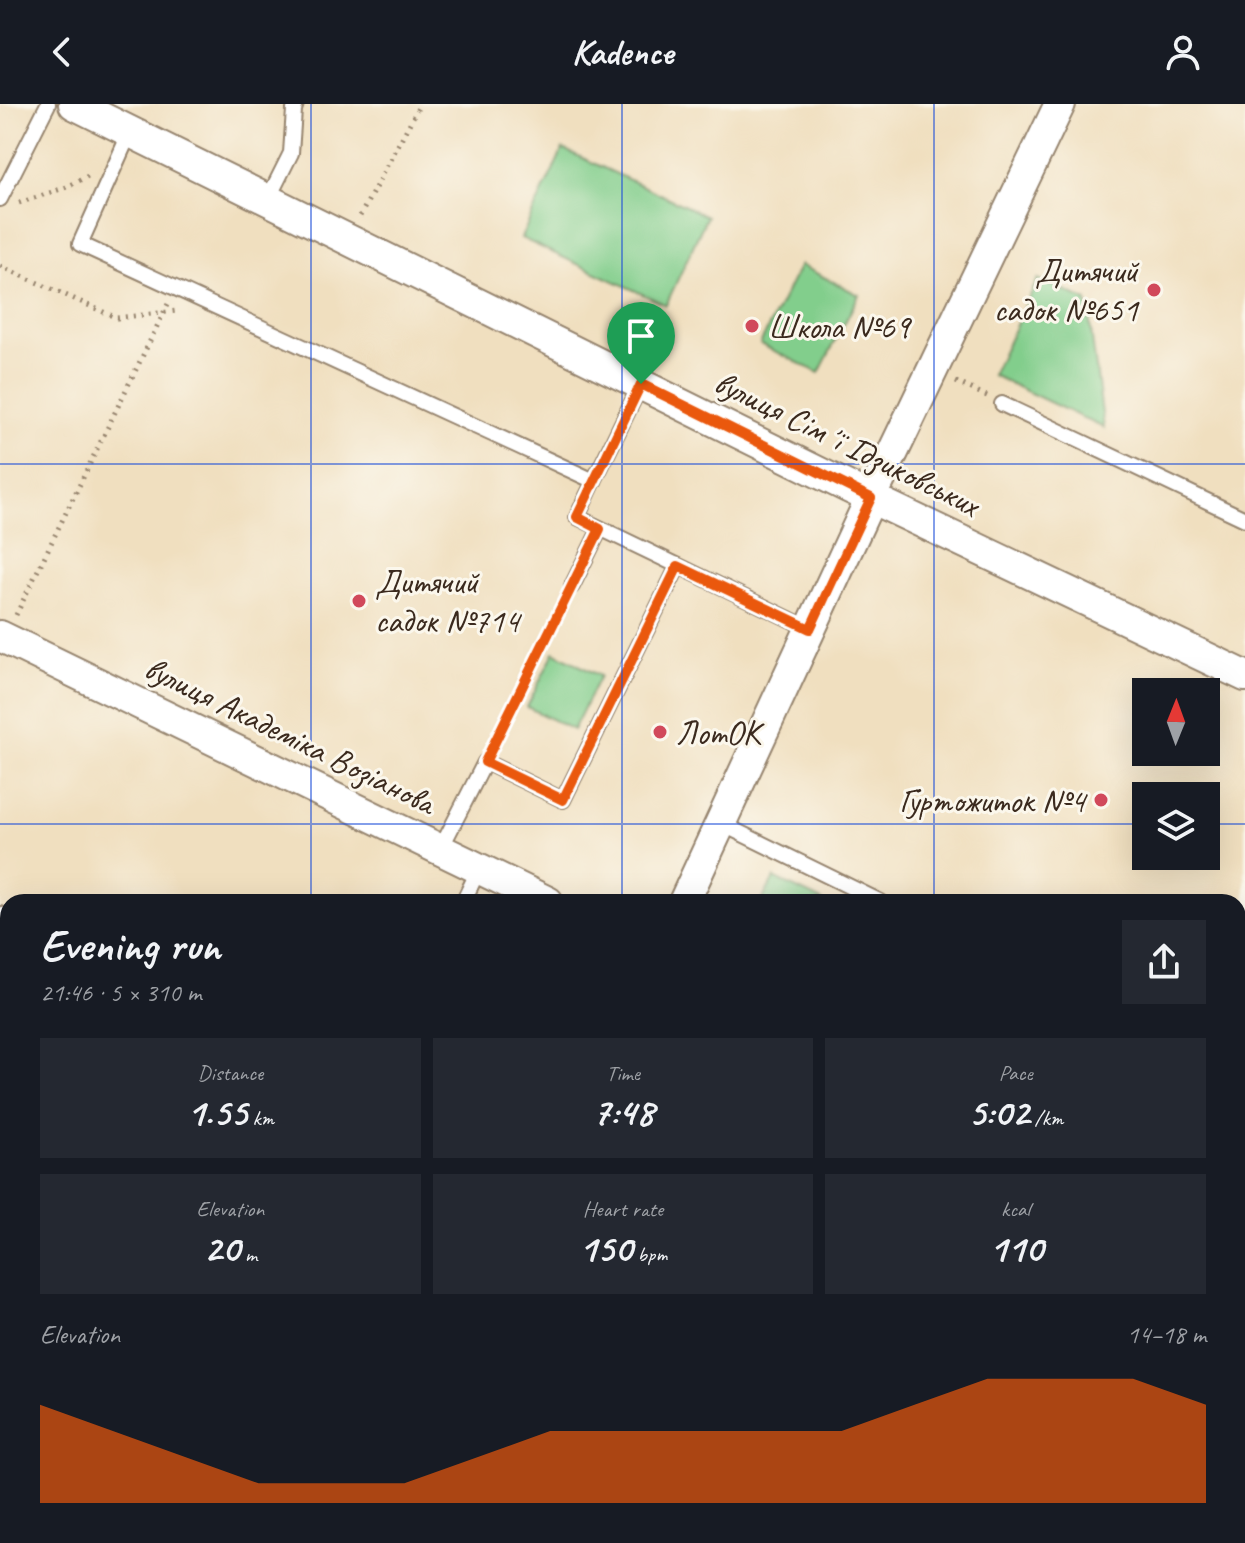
<!DOCTYPE html>
<meta charset="utf-8">
<style>
body{margin:0;font-family:Caveat,sans-serif;background:#242831;color:#f1f3f6;height:100vh;display:flex;flex-direction:column;font-size:30px;white-space:nowrap}
*{box-sizing:border-box;margin:0}
p{font-size:26px;color:#9ea1a6}
.icon{flex:none;width:44px;height:44px;fill:none;stroke:currentColor;stroke-width:2;stroke-linecap:round;stroke-linejoin:round}
.map{position:relative;flex:1;overflow:hidden}
.details{position:absolute;left:0px;top:790px;width:1246px;height:650px;display:flex;flex-direction:column;background:#171b24;border-radius:24px 24px 0 0;box-shadow:0 8px 32px #0002}
.details>*{flex:none}
.needle{width:52px;rotate:1deg}
.controls{position:absolute;left:1132px;top:574px;display:grid;gap:16px}
.controls a{display:grid;place-items:center;width:88px;height:88px;border-radius:0px;background:#171b24;box-shadow:0 8px 32px #0002;font-size:40px}
.pin{position:absolute;display:grid;place-items:center;width:68px;height:68px;color:#fff;margin:-82px -34px;border-radius:50% 50% 50% 0;rotate:-45deg;box-shadow:0 0 8px #0007}
.pin .icon{rotate:45deg}
.round{display:grid;place-items:center;flex:none;width:84px;height:84px;border-radius:0px;background:#242831}
.overview{display:flex;align-items:center;justify-content:space-between;height:136px;padding:0 40px}
h1{font-size:44px;font-weight:700;line-height:60px}
.stats{display:grid;grid-template-columns:repeat(3,1fr);gap:12px;height:136px;padding:8px 40px}
.stats div{display:grid;align-content:center;border-radius:0px;background:#242831;text-align:center}
.stats b{font-size:40px;font-weight:700}
.stats small{font-size:22px;font-weight:400}
.stats p{font-size:22px}
.chart{height:224px;padding:16px 40px}
.chart p{display:flex;justify-content:space-between}
.chart svg{width:100%;height:144px;margin-top:8px;fill:#ea580c;opacity:.7}
header{display:flex;justify-content:space-between;align-items:center;height:104px;padding:0 40px;background:#171b24;font-size:36px;font-weight:700}
.map>svg:first-child{display:block}
</style>
<header><svg class="icon" aria-label="back" viewBox="0 0 24 24"><path d="M15 5l-7 7 7 7"/></svg>Kadence<svg class="icon" aria-label="person" viewBox="0 0 24 24"><circle cx="12" cy="8" r="4"/><path d="M4 21q1-7 8-7t8 7"/></svg></header>
<div class="map">
<svg width="1245" height="1439" viewBox="0 0 1245 1439">
<rect width="100%" height="100%" fill="#fbf7ec"/>
<filter id="ink" filterUnits="userSpaceOnUse"><feTurbulence type="fractalNoise" baseFrequency=".0125" numOctaves="2"/><feDisplacementMap in="SourceGraphic" scale="16" xChannelSelector="R" yChannelSelector="G"/><feConvolveMatrix kernelMatrix="1 2 1 2 8 2 1 2 1" color-interpolation-filters="sRGB"/></filter>
<filter id="wash" filterUnits="userSpaceOnUse"><feTurbulence type="fractalNoise" baseFrequency=".006" numOctaves="4" result="noise"/><feDisplacementMap in="SourceGraphic" scale="32" xChannelSelector="R" yChannelSelector="G"/><feGaussianBlur stdDeviation="1.8" result="paint"/><feColorMatrix in="noise" values="0 0 0 0 0 0 0 0 0 0 0 0 0 0 0 0 0 1.4 0 .05"/><feComposite in="paint" operator="in"/></filter>
<g filter="url(#wash)">
<rect width="100%" height="100%" fill="#f0dfbf"/>
<g fill="#82ce8c" stroke="#5e7c55" stroke-width="2">
<polygon points="563,45 707,112 666,201 521,134"/>
<polygon points="800,161 859,191 819,269 760,240"/>
<polygon points="1038,175 1087,197 1104,324 992,271"/>
<polygon points="554,548 600,572 573,626 527,603"/>
<polygon points="774,774 824,798 769,798 763,795"/>
<polygon points="1238,1207 1245,1211 1245,1301 1238,1315"/>
<polygon points="0,1359 8,1363 8,1432 22,1432 19,1439 0,1439"/>
</g>
</g>
<g filter="url(#ink)">
<g fill="none" stroke-linecap="round" stroke-linejoin="round">
<g stroke="#96846e" stroke-width="18">
<g id="service">
<polyline points="130,28 80,140 594,377 641,280"/>
<polyline points="0,95 48,0"/>
<polyline points="268,95 291,49 294,6 296,0"/>
<polyline points="1002,300 1245,415"/>
<polyline points="594,377 577,413 810,525"/>
<polyline points="572,482 600,425"/>
<polyline points="720,719 881,798"/>
<polyline points="440,746 485,658 563,696 678,462"/>
<polyline points="463,798 479,765"/>
<polyline points="0,810 8,814"/>
<polyline points="1238,968 1245,971"/>
<polyline points="0,995 8,999"/>
<polyline points="1238,1133 1245,1117"/>
<polyline points="1159,1432 1174,1439"/>
<polyline points="49,1439 52,1432"/>
</g>
</g>
<g stroke="#96846e" stroke-width="34">
<g id="minor">
<polyline points="74,0 848,383 1245,572"/>
<polyline points="0,532 548,798"/>
<polyline points="684,798 871,394 1060,0"/>
<polyline points="0,1294 8,1298"/>
<polyline points="286,1432 300,1439"/>
<polyline points="385,1439 388,1432"/>
</g>
</g>
<g stroke="#96846e" stroke-width="5" stroke-dasharray="2 6" stroke-linecap="butt">
<polyline points="19,99 67,83 88,72"/>
<polyline points="360,112 420,0"/>
<polyline points="0,162 117,214 176,207"/>
<polyline points="956,278 987,292"/>
<polyline points="16,511 168,200"/>
<polyline points="493,642 564,497"/>
<polyline points="0,1343 8,1346"/>
<polyline points="191,1432 206,1439"/>
<polyline points="516,1432 524,1439"/>
<polyline points="555,1439 558,1432"/>
<polyline points="709,1439 712,1432"/>
</g>
<use href="#service" stroke="#fff" stroke-width="14"/>
<use href="#minor" stroke="#fff" stroke-width="30"/>
</g>
</g>
<g fill="none" stroke-linecap="round" stroke-linejoin="round" filter="url(#ink)">
<g stroke="#fff" stroke-width="16">
<polygon id="route" points="641,280 871,394 810,525 678,462 563,696 485,658 600,425 577,413"/>
</g>
<use href="#route" stroke="#ea580c" stroke-width="10"/>
</g>
<path fill="none" stroke="#1d4ed8" stroke-width="2" stroke-opacity="0.55" d="M311,0V798M622,0V798M934,0V798M0,360H1245M0,720H1146M1206,720H1245M0,1079H8M1238,1079H1245M311,1432V1439M622,1432V1439M934,1432V1439"/>
<g fill="#d1495b" stroke="#fbf7ec" stroke-width="3">
<circle cx="1154" cy="186" r="8"/>
<circle cx="752" cy="222" r="8"/>
<circle cx="359" cy="497" r="8"/>
<circle cx="660" cy="628" r="8"/>
<circle cx="1101" cy="696" r="8"/>
</g>
<g text-anchor="middle" dominant-baseline="central" stroke-width="6" stroke-linejoin="round" paint-order="stroke">
<g font-size="34" fill="#3b2a1e" stroke="#fbf7ec" text-anchor="start">
<text x="1138" y="166" text-anchor="end">Дитячий<tspan x="1138" dy="39">садок №651</tspan></text>
<text x="768" y="222">Школа №69</text>
<text x="375" y="477">Дитячий<tspan x="375" dy="39">садок №714</tspan></text>
<text x="676" y="628">ЛотОК</text>
<text x="1085" y="696" text-anchor="end">Гуртожиток №4</text>
</g>
<g font-size="34" fill="#3b2a1e" stroke="#fbf7ec">
<text transform="translate(847 339) rotate(26)">вулиця Сімʼї Ідзиковських</text>
<text transform="translate(290 631) rotate(26)">вулиця Академіка Возіанова</text>
</g>
</g>
</svg>
<div class="controls">
<a><svg class="needle" viewBox="-14 -14 28 28"><path d="M0-13l5 13h-10z" fill="#e53935"/><path d="M0 13l5-13h-10z" fill="#9ea1a6"/></svg></a>
<a><svg class="icon" aria-label="layers" viewBox="0 0 24 24"><path d="M12 4l9 5-9 5-9-5zM3 14l9 5 9-5"/></svg></a>
</div>
<div class="pin" style="left:641px;top:280px;background:#1e9e55"><svg class="icon" aria-label="arrive" viewBox="0 0 24 24"><path d="M6 21V4h12l-3 4 3 4H6"/></svg></div>
<section class="details">
<div class="overview"><div><h1>Evening run</h1><p>21:46 · 5 × 310 m</p></div><a class="round"><svg class="icon" aria-label="share" viewBox="0 0 24 24"><path d="M12 15V3M7 8l5-5 5 5M5 13v7h14v-7"/></svg></a></div>
<div class="stats">
<div><p>Distance</p><b>1.55<small> km</small></b></div>
<div><p>Time</p><b>7:48</b></div>
<div><p>Pace</p><b>5:02<small> /km</small></b></div>
</div>
<div class="stats">
<div><p>Elevation</p><b>20<small> m</small></b></div>
<div><p>Heart rate</p><b>150<small> bpm</small></b></div>
<div><p>kcal</p><b>110</b></div>
</div>
<div class="chart"><p><span>Elevation</span>14–18 m</p>
<svg viewBox="0 0 160 44" preserveAspectRatio="none"><path d="M0 44V14L10 22L20 30L30 38L40 38L50 38L60 30L70 22L80 22L90 22L100 22L110 22L120 14L130 6L140 6L150 6L160 14V44z"/></svg>
</div>
</section>
</div>
